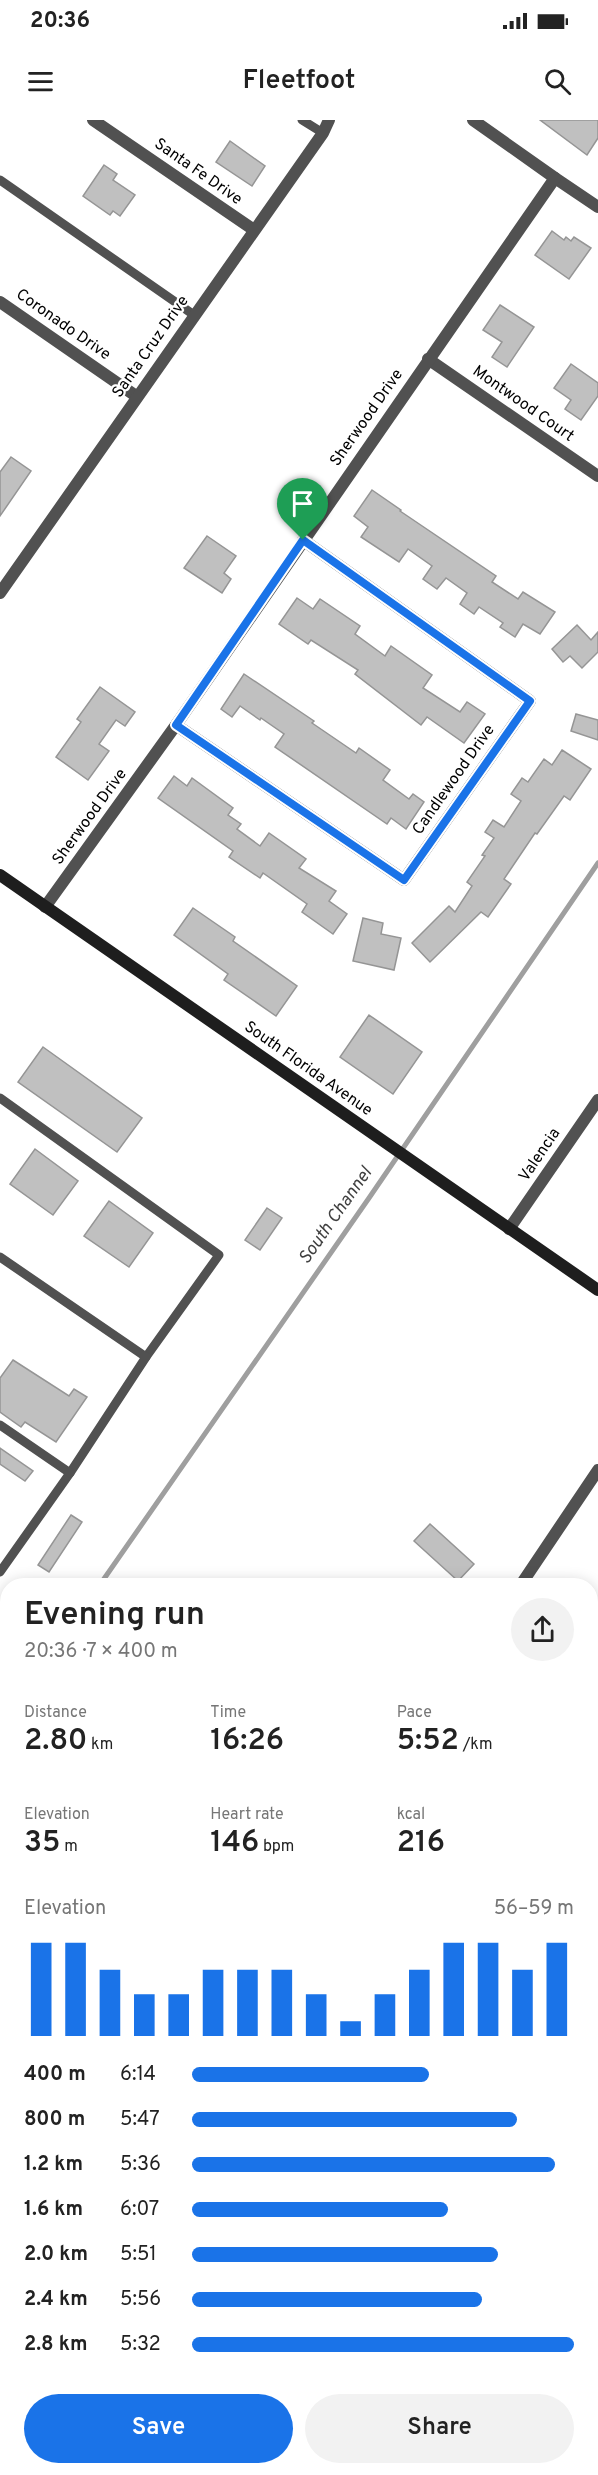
<!DOCTYPE html>
<meta charset="utf-8">
<style>
body{margin:0;font-family:Overpass,sans-serif;background:#f2f2f2;color:#222;height:100vh;display:flex;flex-direction:column;font-size:22px;white-space:nowrap}
*{box-sizing:border-box;margin:0}
p{font-size:20px;color:#767676}
.icon{flex:none;width:33px;height:33px;fill:none;stroke:currentColor;stroke-width:2;stroke-linecap:round;stroke-linejoin:round}
.map{position:relative;flex:1;overflow:hidden}
.details{position:absolute;left:0px;top:1458px;width:598px;height:897px;display:flex;flex-direction:column;background:#fff;border-radius:24px 24px 0 0;box-shadow:0 3px 15px #0003}
.details>*{flex:none}
.pin{position:absolute;display:grid;place-items:center;width:51px;height:51px;color:#fff;margin:-62px -26px;border-radius:50% 50% 50% 0;rotate:-45deg;box-shadow:0 0 6px #0007}
.pin .icon{rotate:45deg}
.round{display:grid;place-items:center;flex:none;width:63px;height:63px;border-radius:32px;background:#f2f2f2}
.headline{display:flex;align-items:center;justify-content:space-between;height:102px;padding:0 24px}
h1{font-size:33px;font-weight:600;line-height:45px}
.figures{display:grid;grid-template-columns:repeat(3,1fr);gap:9px;height:102px;padding:6px 24px}
.figures div{display:grid;align-content:center}
.figures b{font-size:30px;font-weight:600}
.figures small{font-size:16px;font-weight:400}
.figures p{font-size:16px}
.chart{height:168px;padding:12px 24px}
.chart p{display:flex;justify-content:space-between}
.chart svg{width:100%;height:108px;margin-top:6px;stroke:#1a73e8;stroke-width:6}
.button{display:flex;gap:12px;margin-top:auto;padding:12px 24px}
.button a{flex:1;height:69px;border-radius:36px;background:#1a73e8;color:#fff;font-size:24px;font-weight:600;line-height:69px;text-align:center}
.button a+a{background:#f2f2f2;color:#222}
ul{padding:0 24px;list-style:none;font-size:20px}
li{display:grid;grid-template-columns:96px 72px 1fr;align-items:center;height:45px}
li i{height:15px;border-radius:8px;background:#1a73e8}
.status{display:flex;justify-content:space-between;align-items:center;height:42px;padding:0 30px;background:#fff;direction:ltr}
.status svg{height:16px;fill:currentColor}
header{display:flex;justify-content:space-between;align-items:center;height:78px;padding:0 24px;background:#fff;font-size:27px;font-weight:600}
.map>svg:first-child{display:block}
</style>
<div class="status"><b>20:36</b><svg viewBox="0 0 49 12"><path d="M0 12V9h3v3zM5 12V6h3v6zM10 12V3h3v9zM15 12V0h3v12zM26 1h20v11H26zM47 4h2v5h-2z"/></svg></div>
<header><svg class="icon" aria-label="menu" viewBox="0 0 24 24"><path d="M4 6h16M4 12h16M4 18h16"/></svg>Fleetfoot<svg class="icon" aria-label="search" viewBox="0 0 24 24"><circle cx="10" cy="10" r="6"/><path d="M15 15l6 6"/></svg></header>
<div class="map">
<svg width="598" height="2355" viewBox="0 0 598 2355">
<rect width="100%" height="100%" fill="#fff"/>
<g fill="none" stroke-linecap="round" stroke-linejoin="round">
<g stroke="#9f9f9f" stroke-width="5">
<polyline points="99,1466 369,1078 598,743"/>
<polyline points="0,1607 8,1596"/>
</g>
</g>
<g fill="#c0c0c0" stroke="#959595" stroke-width="1.5">
<polygon points="540,0 598,0 598,18 587,35"/>
<polygon points="230,21 265,46 252,66 216,42"/>
<polygon points="104,45 117,54 113,60 135,75 120,96 113,91 110,95 83,76"/>
<polygon points="552,111 564,120 566,117 571,121 574,117 591,128 569,159 535,135"/>
<polygon points="500,185 534,207 507,247 492,237 502,222 483,210"/>
<polygon points="571,244 598,263 598,276 581,300 565,289 571,280 554,268"/>
<polygon points="11,337 31,351 0,396 0,352"/>
<polygon points="372,370 401,390 400,391 496,456 492,462 518,479 523,472 555,492 540,514 523,504 515,517 500,507 503,503 479,487 474,494 460,484 467,473 446,458 437,469 423,459 432,446 408,429 399,442 361,417 368,407 354,396"/>
<polygon points="207,416 236,436 224,453 231,459 222,473 184,448"/>
<polygon points="297,478 313,489 320,479 360,506 355,514 385,536 391,526 432,555 423,568 460,592 467,582 485,594 464,623 427,597 421,605 355,554 358,550 311,520 308,524 279,504"/>
<polygon points="577,505 591,520 598,512 598,532 582,548 570,536 563,542 552,529"/>
<polygon points="244,554 314,601 312,603 356,633 359,628 390,650 383,660 409,679 413,674 424,682 406,709 391,698 387,704 275,627 284,614 261,598 260,600 240,586 232,597 221,589"/>
<polygon points="100,567 135,592 125,606 116,600 99,624 109,631 88,660 56,637 81,602 77,599"/>
<polygon points="576,594 598,600 598,620 571,611"/>
<polygon points="562,630 591,649 570,680 564,676 537,714 535,713 504,759 511,764 488,797 481,792 430,842 412,823 449,786 455,792 472,766 467,762 485,736 482,735 494,718 485,712 493,700 504,707 521,681 511,674 522,658 528,662 544,639 552,645"/>
<polygon points="174,656 187,666 192,658 233,688 228,695 241,704 237,709 260,726 269,713 306,739 299,748 336,771 329,781 347,794 333,814 302,792 307,784 263,753 260,758 229,737 233,731 158,678"/>
<polygon points="193,788 235,817 233,821 297,866 276,896 224,860 228,854 174,815"/>
<polygon points="363,798 383,803 381,814 401,818 394,850 353,841"/>
<polygon points="369,895 422,932 393,974 340,937"/>
<polygon points="43,927 142,998 117,1032 18,962"/>
<polygon points="35,1029 78,1061 53,1095 10,1064"/>
<polygon points="109,1081 153,1113 129,1147 84,1116"/>
<polygon points="267,1088 282,1098 260,1130 245,1120"/>
<polygon points="13,1240 69,1276 74,1269 87,1277 56,1322 25,1302 21,1307 0,1292 0,1258"/>
<polygon points="0,1328 33,1351 25,1361 0,1344"/>
<polygon points="71,1395 82,1402 49,1452 38,1445"/>
<polygon points="430,1404 474,1444 458,1461 414,1421"/>
</g>
<g fill="none" stroke-linecap="round" stroke-linejoin="round">
<g stroke="#515151" stroke-width="9">
<polyline points="302,0 323,13"/>
<polyline points="0,60 194,195"/>
<polyline points="0,978 219,1135 146,1237"/>
<polyline points="0,1137 146,1237 70,1353 0,1452"/>
<polyline points="0,1305 70,1353"/>
</g>
<g stroke="#515151" stroke-width="12">
<polyline points="93,0 254,110"/>
<polyline points="555,58 598,87"/>
<polyline points="0,182 136,276"/>
<polyline points="428,239 598,356"/>
<polyline points="176,605 404,760 530,581 303,420"/>
<polyline points="45,787 176,605 555,58 473,0"/>
<polyline points="509,1109 598,980"/>
<polyline points="520,1466 598,1350"/>
<polyline points="591,1768 598,1758"/>
<polyline points="591,2248 598,2253"/>
<polyline points="598,2286 596,2299 598,2339"/>
</g>
<polyline stroke="#515151" stroke-width="12" points="0,473 323,13 329,0"/>
<polyline stroke="#1e1e1e" stroke-width="12" points="0,755 598,1170"/>
</g>
<g fill="none" stroke-linecap="round" stroke-linejoin="round">
<g stroke="#fff" stroke-width="12">
<polygon id="route" points="303,420 530,581 404,760 176,605"/>
</g>
<use href="#route" stroke="#1a73e8" stroke-width="8"/>
</g>
<g text-anchor="middle" dominant-baseline="central" stroke-width="4.5" stroke-linejoin="round" paint-order="stroke">
<g font-size="16" fill="#000" stroke="#fff">
<text transform="translate(198 52) rotate(35)">Santa Fe Drive</text>
<text transform="translate(63 205) rotate(35)">Coronado Drive</text>
<text transform="translate(151 227) rotate(-55)">Santa Cruz Drive</text>
<text transform="translate(523 284) rotate(35)">Montwood Court</text>
<text transform="translate(367 298) rotate(-55)">Sherwood Drive</text>
<text transform="translate(454 660) rotate(-55)">Candlewood Drive</text>
<text transform="translate(90 697) rotate(-54)">Sherwood Drive</text>
<text transform="translate(308 949) rotate(35)">South Florida Avenue</text>
<text transform="translate(540 1035) rotate(-56)">Valencia</text>
</g>
<g font-size="18" font-style="italic" fill="#404040" stroke="#fff">
<text transform="translate(336 1096) rotate(-55)">South Channel</text>
</g>
</g>
</svg>
<div class="pin" style="left:303px;top:420px;background:#1e9e55"><svg class="icon" aria-label="arrive" viewBox="0 0 24 24"><path d="M6 21V4h12l-3 4 3 4H6"/></svg></div>
<section class="details">
<div class="headline"><div><h1>Evening run</h1><p>20:36 · 7 × 400 m</p></div><a class="round"><svg class="icon" aria-label="share" viewBox="0 0 24 24"><path d="M12 15V3M7 8l5-5 5 5M5 13v7h14v-7"/></svg></a></div>
<div class="figures">
<div><p>Distance</p><b>2.80<small> km</small></b></div>
<div><p>Time</p><b>16:26</b></div>
<div><p>Pace</p><b>5:52<small> /km</small></b></div>
</div>
<div class="figures">
<div><p>Elevation</p><b>35<small> m</small></b></div>
<div><p>Heart rate</p><b>146<small> bpm</small></b></div>
<div><p>kcal</p><b>216</b></div>
</div>
<div class="chart"><p><span>Elevation</span>56–59 m</p>
<svg viewBox="0 0 160 44" preserveAspectRatio="none"><path d="M5 44V6M15 44V6M25 44V17M35 44V27M45 44V27M55 44V17M65 44V17M75 44V17M85 44V27M95 44V38M105 44V27M115 44V17M125 44V6M135 44V6M145 44V17M155 44V6"/></svg>
</div>
<ul>
<li><b>400 m</b>6:14<i style="width:62%"></i></li>
<li><b>800 m</b>5:47<i style="width:85%"></i></li>
<li><b>1.2 km</b>5:36<i style="width:95%"></i></li>
<li><b>1.6 km</b>6:07<i style="width:67%"></i></li>
<li><b>2.0 km</b>5:51<i style="width:80%"></i></li>
<li><b>2.4 km</b>5:56<i style="width:76%"></i></li>
<li><b>2.8 km</b>5:32<i style="width:100%"></i></li>
</ul>
<div class="button"><a>Save</a><a>Share</a></div>
</section>
</div>
